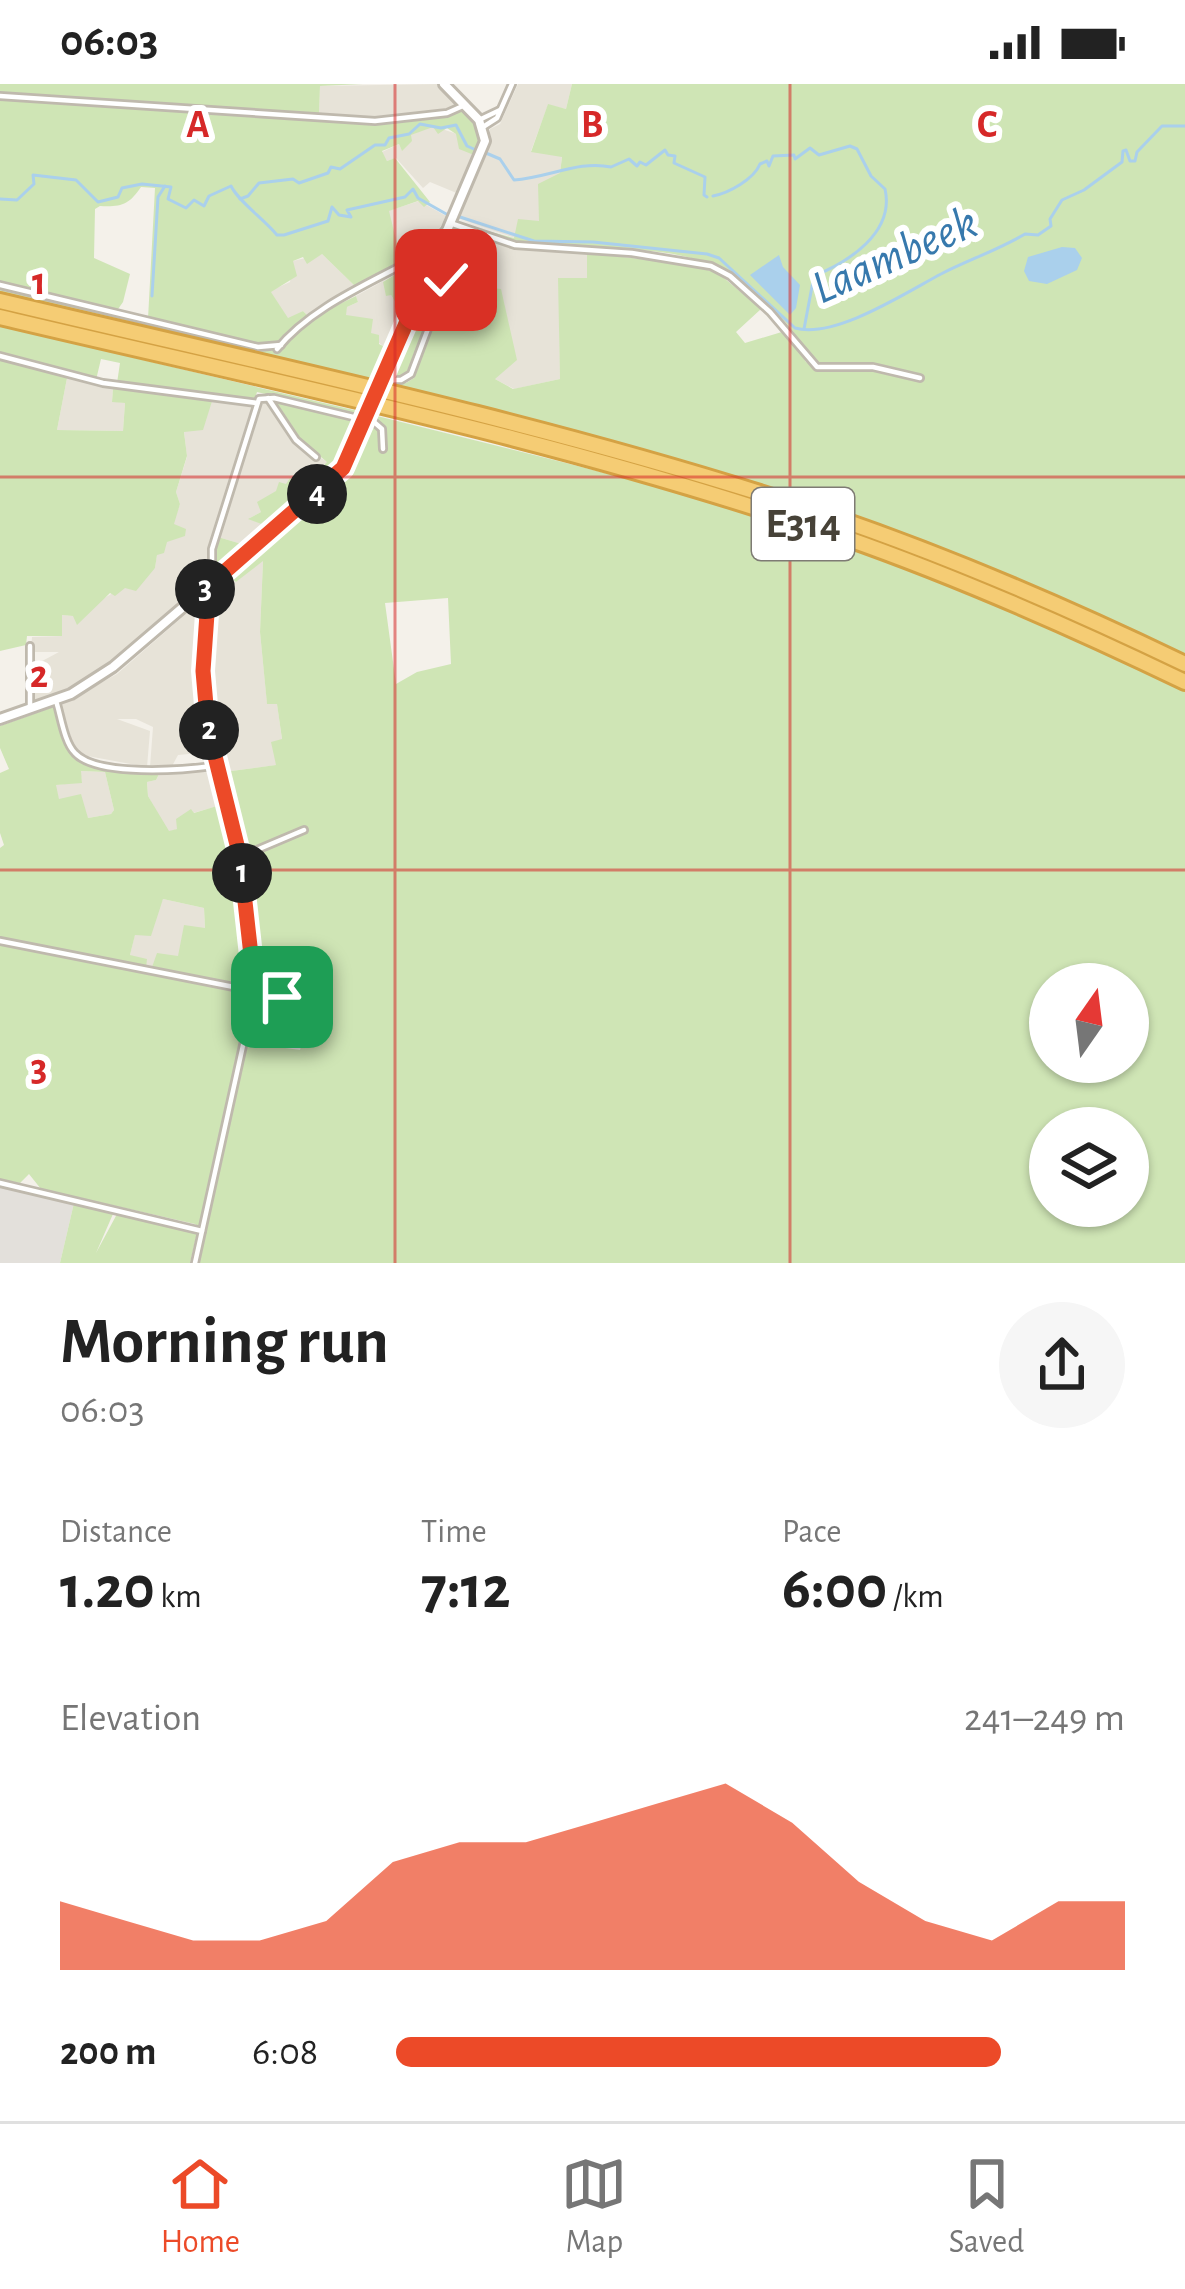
<!DOCTYPE html>
<meta charset="utf-8">
<style>
body{margin:0;font-family:"Alegreya Sans",sans-serif;background:#f6f6f6;color:#222;height:100vh;display:flex;flex-direction:column;font-size:45px;white-space:nowrap}
*{box-sizing:border-box;margin:0}
p{font-size:39px;color:#767676}
.icon{flex:none;width:66px;height:66px;fill:none;stroke:currentColor;stroke-width:2;stroke-linecap:round;stroke-linejoin:round}
.map{position:relative;height:1179px;overflow:hidden}
.side{display:flex;flex-direction:column;background:#fff;flex:1}
.side>*{flex:none}
.needle{width:78px;rotate:14deg}
.controls{position:absolute;left:1029px;top:879px;display:grid;gap:24px}
.controls a{display:grid;place-items:center;width:120px;height:120px;border-radius:50%;background:#fff;box-shadow:0 3px 9px #0004;font-size:60px}
.pin{position:absolute;display:grid;place-items:center;width:102px;height:102px;color:#fff;margin:-51px;border-radius:24px;box-shadow:0 6px 18px #0006}
.km{position:absolute;width:60px;height:60px;margin:-30px;border-radius:50%;background:#222;color:#fff;font-size:33px;line-height:60px;text-align:center}
.round{display:grid;place-items:center;flex:none;width:126px;height:126px;border-radius:63px;background:#f6f6f6}
.summary{display:flex;align-items:center;justify-content:space-between;height:204px;padding:0 60px}
h1{font-size:66px;font-weight:700;line-height:90px}
.metrics{display:grid;grid-template-columns:repeat(3,1fr);gap:18px;height:204px;padding:12px 60px}
.metrics div{display:grid;align-content:center}
.metrics b{font-size:60px;font-weight:700}
.metrics small{font-size:33px;font-weight:400}
.metrics p{font-size:33px}
.chart{height:336px;padding:24px 60px}
.chart p{display:flex;justify-content:space-between}
.chart svg{width:100%;height:216px;margin-top:12px;fill:#ec4a28;opacity:.7}
ul{padding:0 60px;list-style:none;font-size:39px}
li{display:grid;grid-template-columns:192px 144px 1fr;align-items:center;height:90px}
li i{height:30px;border-radius:15px;background:#ec4a28}
.status{display:flex;justify-content:space-between;align-items:center;height:84px;padding:0 60px;background:#fff;direction:ltr}
.status svg{height:33px;fill:currentColor}
.dock{display:flex;justify-content:space-around;align-items:center;height:168px;border-top:3px solid #e0e0e0;background:#fff;font-size:33px;color:#767676}
.dock a{display:grid;justify-items:center;gap:6px}
.dock .current{color:#ec4a28}
.map>svg:first-child{display:block}
</style>
<div class="status"><b>06:03</b><svg viewBox="0 0 49 12"><path d="M0 12V9h3v3zM5 12V6h3v6zM10 12V3h3v9zM15 12V0h3v12zM26 1h20v11H26zM47 4h2v5h-2z"/></svg></div>
<div class="map">
<svg width="1185" height="1179" viewBox="0 0 1185 1179">
<rect width="100%" height="100%" fill="#f4f1ea"/>
<g fill="#e7e3d8">
<polygon points="439,0 460,22 380,34 319,31 320,2"/>
<polygon points="518,0 572,0 566,25 548,21 531,67 562,72 560,89 539,137 515,154 458,134 486,66 490,45 500,40"/>
<polygon points="433,42 457,50 466,67 477,70 459,110 430,98 423,104 396,74 387,77 382,68 399,60 402,66 410,51"/>
<polygon points="419,117 448,133 428,159 402,180 388,127"/>
<polygon points="490,159 587,169 588,194 559,194 560,295 514,305 495,295 501,206 483,203"/>
<polygon points="322,170 358,205 307,231 303,227 288,235 270,207 290,198 293,177"/>
<polygon points="387,195 383,198 400,226 383,262 345,231 347,223 358,218 356,212"/>
<polygon points="67,294 113,304 112,317 125,319 123,347 57,346"/>
<polygon points="213,314 252,322 210,461 203,498 197,508 119,575 72,607 32,619 31,583 59,568 31,568 32,553 61,552 62,531 74,532 155,484 157,470 166,458 180,420 176,408 187,373 184,347"/>
<polygon points="261,317 269,319 301,365 316,376 319,373 328,378 304,403 286,400 269,413 261,428 250,434 268,441 245,461 218,453"/>
<polygon points="263,476 260,548 267,619 277,619 282,656 277,681 224,688 210,619 211,532 206,511 228,492 236,498"/>
<polygon points="195,522 201,524 204,533 200,615 210,668 178,671 171,684 150,683 153,643 136,635 117,635 150,647 147,683 82,671 75,665 60,621 117,590"/>
<polygon points="215,686 219,699 213,701 218,722 193,729 192,726 178,745 168,748 148,712 147,698 156,696 159,690"/>
<polygon points="80,687 105,688 114,726 111,730 88,734 59,716 55,701 82,698"/>
<polygon points="163,815 204,824 205,845 178,873 151,886 130,871 135,850 156,831"/>
</g>
<polygon fill="#e3e0db" points="0,1102 74,1119 60,1179 0,1179"/>
<g fill="#cfe5b5" fill-rule="evenodd">
<path d="M0,0H363L320,2L319,31L269,29V33C322,37 415,47 463,26C475,41 488,54 474,71L459,65L456,50L447,44L438,50L433,43L411,51L412,57L402,67L399,60L382,67L387,77L395,74L430,118L424,123L418,117L389,127L402,180L358,205L322,170L307,180L303,173L293,177L297,192L271,208L288,234L303,227L307,231L277,259L259,261L148,235L155,104L141,103C129,121 121,123 100,122L95,125L94,174L130,190L123,218L116,228L0,199Z"/>
<path d="M572,0H1185V575L921,459L389,304L392,298L406,299L414,294L447,199L458,200L466,153L490,159L483,203L501,205L517,276L495,295L513,305L560,295L558,194H587V169L686,180L718,189L761,225L736,248L745,259L785,247L806,278L830,288L829,283C808,277 804,261 791,245C777,227 741,195 721,185C648,150 558,177 483,150L484,146L514,154L518,135L539,137L538,100L560,89L562,73L531,68L548,20L566,25Z"/>
<polygon points="417,177 429,180 379,301 0,211 0,204 265,267 279,266 317,231 356,212 358,218 347,223 346,231 373,235 371,249 379,251 379,260 383,262 400,226 391,211 386,212 383,198"/>
<polygon points="436,180 445,187 445,196 411,285 405,293 390,294"/>
<polygon points="0,242 366,329 365,334 257,308 255,314 249,314 117,299 120,279 101,275 96,296 0,269"/>
<polygon points="0,275 67,294 57,346 123,347 125,319 112,318 113,304 213,314 203,346 184,348 187,372 176,408 180,420 174,440 186,445 185,452 167,458 164,469 157,471 155,484 136,507 125,504 115,512 110,509 77,541 73,532 62,531 62,552 27,552 26,561 0,567"/>
<polygon points="272,316 362,339 331,394 225,483 216,484 213,470 218,453 245,461 267,442 248,435 261,428 257,418 276,407 279,398 286,400 290,394 305,402 327,378 293,350"/>
<path d="M377,332C513,366 649,398 782,439C921,483 1056,542 1185,607V1179H199L258,913L281,917L274,941L278,963L300,966L313,918L272,909L258,899L242,765L224,688L276,681L271,658L282,655L277,620H267L260,548L263,477L236,498L228,492L335,402L354,380ZM448,514L451,580L417,588L396,600L385,519ZM1050,900H1128V978H1050ZM1050,1044H1128V1122H1050Z"/>
<path d="M53,623C61,637 63,656 72,670C87,691 136,688 159,690L156,696L147,698L148,712L169,747L177,745L176,735L191,725L194,729L217,722L212,705L219,699L237,771L251,893L248,905L255,907L202,1147L195,1140L41,1105L29,1090L20,1099L0,1095V861L196,897L151,886L157,869L178,872L184,841L205,844L204,824L163,815L151,852L135,851L130,871L147,875L146,884L0,854V764L4,761L0,749V689L9,685L0,664V642ZM81,687L105,688L114,726L111,730L88,734L81,710L59,715L56,701L82,699Z"/>
<polygon points="74,1119 113,1130 96,1169 117,1130 197,1149 190,1179 60,1179"/>
</g>
<g fill="#aad0ec">
<polygon points="1062,163 1075,164 1082,174 1077,186 1047,200 1029,197 1024,187 1028,173"/>
<polygon points="779,171 783,183 800,201 796,224 790,231 750,191"/>
</g>
<g fill="none" stroke-linecap="round" stroke-linejoin="round">
<g stroke="#aad0ec" stroke-width="3">
<path d="M486,69L500,75L514,96C548,94 579,76 611,83L629,75L637,82L640,78L646,81L665,66L668,71L675,72L674,79L705,93L704,111L707,113"/>
<path d="M713,112C729,109 754,95 760,80L767,77L769,82L773,72L794,71L795,75L810,64L819,71L850,62L857,65L871,92L885,105C895,149 848,178 814,192L804,245"/>
<path d="M0,115L17,116L34,100L33,91L76,96L98,118L118,113L122,104L142,100L171,103L168,115L186,124L194,116L204,122L209,112L231,102C239,118 264,135 277,151H284L328,137L332,123L339,131L351,133L347,126L405,113L413,105L418,114L448,131"/>
<polyline points="240,115 248,112 259,99 293,95 299,99 328,89 331,83 340,85 375,61 385,61 389,54 409,50 420,40 441,44 456,41 467,62 476,66"/>
<path d="M457,132L534,157L593,158L707,170L719,174L795,244C835,255 905,209 941,190C968,176 998,166 1025,150L1038,151L1051,142L1050,135L1062,116L1084,106L1122,78L1123,67L1126,66L1130,77H1135L1137,68L1162,42H1185"/>
<polyline points="152,212 158,113 165,102"/>
</g>
<g stroke="#bfb9ad" stroke-width="10">
<g id="minor">
<polyline points="0,12 375,37 447,29 465,21"/>
<polyline points="479,36 500,26"/>
<polyline points="483,43 497,34 512,0"/>
<polyline points="450,139 515,161 632,169 711,182 730,192 770,228 817,283 873,283 920,294"/>
<polyline points="419,172 444,147"/>
<polyline points="0,201 258,263 281,261"/>
<path d="M277,265C312,222 371,199 419,172L433,178"/>
<polyline points="0,272 103,299 257,319"/>
<polyline points="392,296 401,296 411,290 446,197 447,186 435,173"/>
<polyline points="268,314 296,356 316,373"/>
<polyline points="212,494 212,465 259,315 274,314 374,338 382,345 383,365"/>
<polyline points="30,562 30,625"/>
<path d="M56,617C61,632 64,658 75,669C97,693 183,686 213,682"/>
<polyline points="240,773 304,746"/>
<polyline points="0,857 325,921"/>
<polyline points="0,1099 202,1147"/>
<polyline points="195,1179 255,907 240,773 208,643 204,587 207,530 197,512"/>
</g>
</g>
<g stroke="#bfb9ad" stroke-width="14">
<g id="tertiary">
<polyline points="389,283 485,57 479,36 444,0"/>
<polyline points="0,635 71,610 113,583 334,394 362,347"/>
</g>
</g>
<g stroke="#d4a244" stroke-width="20">
<g id="motorway">
<path d="M0,217C261,279 526,334 782,416C921,460 1054,517 1185,580"/>
<path d="M0,233C282,300 569,357 843,453C960,494 1073,544 1185,598"/>
</g>
</g>
<use href="#minor" stroke="#fff" stroke-width="4.5"/>
<use href="#tertiary" stroke="#fff" stroke-width="8"/>
<use href="#motorway" stroke="#f5cc74" stroke-width="14"/>
<g stroke="#bfb9ad" stroke-width="14" stroke-linecap="butt">
<polyline id="tertiary-bridge" points="362,347 389,283"/>
</g>
<use href="#tertiary-bridge" stroke="#fff" stroke-width="8"/>
</g>
<g fill="none" stroke-linecap="round" stroke-linejoin="round">
<g stroke="#fff" stroke-width="24">
<polyline id="route" points="282,913 255,907 240,773 208,644 203,587 207,530 197,512 343,384 435,173 447,186 446,196"/>
</g>
<use href="#route" stroke="#ec4a28" stroke-width="15"/>
</g>
<path fill="none" stroke="#d62828" stroke-width="3" stroke-opacity="0.55" d="M395,0V1179M790,0V1179M0,393H1185M0,786H1185"/>
<g text-anchor="middle" dominant-baseline="central" stroke-width="12" stroke-linejoin="round" paint-order="stroke">
<rect fill="#fff" stroke="#7e7b74" stroke-width="3" x="752" y="404" width="102" height="72" rx="9"/>
<g font-size="42" font-weight="bold" fill="#474238">
<text x="803" y="440">E314</text>
</g>
<g font-size="48" font-style="italic" fill="#3779ad" stroke="#fff">
<text transform="translate(895 172) rotate(-24)">Laambeek</text>
</g>
</g>
<g font-size="39" text-anchor="middle" font-weight="bold" fill="#d62828" stroke="#fff" stroke-width="12" stroke-linejoin="round" paint-order="stroke">
<text x="198" y="53">A</text>
<text x="592" y="53">B</text>
<text x="987" y="53">C</text>
<text x="39" y="210">1</text>
<text x="39" y="603">2</text>
<text x="39" y="996">3</text>
</g>
</svg>
<div class="controls">
<a><svg class="needle" viewBox="-14 -14 28 28"><path d="M0-13l5 13h-10z" fill="#e53935"/><path d="M0 13l5-13h-10z" fill="#767676"/></svg></a>
<a><svg class="icon" aria-label="layers" viewBox="0 0 24 24"><path d="M12 4l9 5-9 5-9-5zM3 14l9 5 9-5"/></svg></a>
</div>
<div class="pin" style="left:282px;top:913px;background:#1e9e55"><svg class="icon" aria-label="arrive" viewBox="0 0 24 24"><path d="M6 21V4h12l-3 4 3 4H6"/></svg></div>
<div class="pin" style="left:446px;top:196px;background:#d93025"><svg class="icon" aria-label="check" viewBox="0 0 24 24"><path d="M5 12l5 5 9-10"/></svg></div>
<b class="km" style="left:242px;top:789px">1</b>
<b class="km" style="left:209px;top:646px">2</b>
<b class="km" style="left:205px;top:505px">3</b>
<b class="km" style="left:317px;top:410px">4</b>
</div>
<section class="side">
<div class="summary"><div><h1>Morning run</h1><p>06:03</p></div><a class="round"><svg class="icon" aria-label="share" viewBox="0 0 24 24"><path d="M12 15V3M7 8l5-5 5 5M5 13v7h14v-7"/></svg></a></div>
<div class="metrics">
<div><p>Distance</p><b>1.20<small> km</small></b></div>
<div><p>Time</p><b>7:12</b></div>
<div><p>Pace</p><b>6:00<small> /km</small></b></div>
</div>
<div class="chart"><p><span>Elevation</span>241–249 m</p>
<svg viewBox="0 0 160 44" preserveAspectRatio="none"><path d="M0 44V30L10 34L20 38L30 38L40 34L50 22L60 18L70 18L80 14L90 10L100 6L110 14L120 26L130 34L140 38L150 30L160 30V44z"/></svg>
</div>
<ul>
<li><b>200 m</b>6:08<i style="width:83%"></i></li>
</ul>
</section>
<nav class="dock">
<a class="current"><svg class="icon" aria-label="home" viewBox="0 0 24 24"><path d="M3 11l9-7 9 7M6 9v11h12V9"/></svg>Home</a>
<a><svg class="icon" aria-label="map" viewBox="0 0 24 24"><path d="M3 6l6-2 6 2 6-2v14l-6 2-6-2-6 2zM9 4v14M15 6v14"/></svg>Map</a>
<a><svg class="icon" aria-label="saved" viewBox="0 0 24 24"><path d="M7 4h10v16l-5-4-5 4z"/></svg>Saved</a>
</nav>
